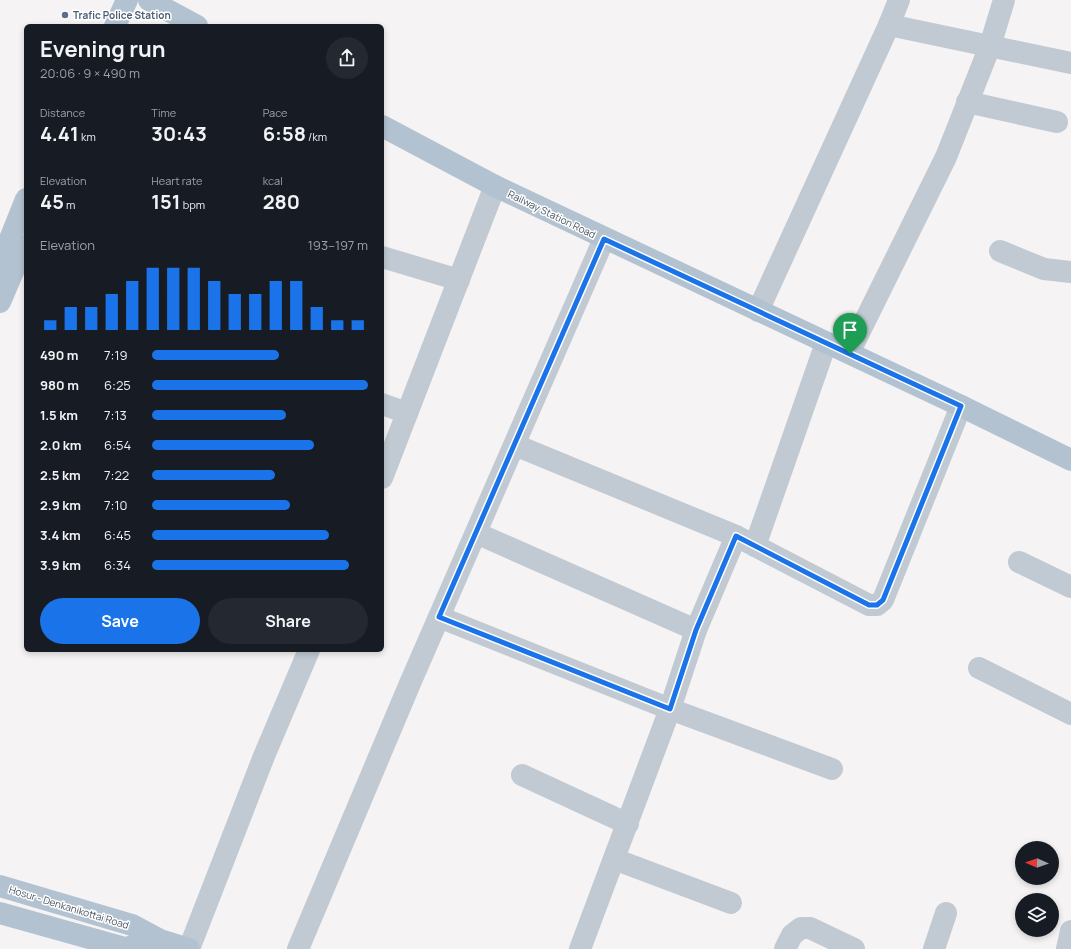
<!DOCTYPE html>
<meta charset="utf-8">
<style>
body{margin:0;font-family:Manrope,sans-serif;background:#242831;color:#f1f3f6;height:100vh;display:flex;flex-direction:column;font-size:15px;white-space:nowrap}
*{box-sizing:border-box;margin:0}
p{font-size:13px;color:#9ea1a6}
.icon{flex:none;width:22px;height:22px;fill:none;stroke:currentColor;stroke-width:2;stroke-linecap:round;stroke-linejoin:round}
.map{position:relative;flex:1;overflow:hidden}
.side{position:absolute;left:24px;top:24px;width:360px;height:628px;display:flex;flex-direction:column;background:#171b24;border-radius:6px;box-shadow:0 2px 6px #0003}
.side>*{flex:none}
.needle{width:26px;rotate:272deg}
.controls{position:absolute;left:1015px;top:841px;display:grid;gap:8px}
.controls a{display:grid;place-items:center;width:44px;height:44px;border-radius:50%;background:#171b24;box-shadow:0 2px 6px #0003;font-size:20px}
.pin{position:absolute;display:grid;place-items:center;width:34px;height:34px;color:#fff;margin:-41px -17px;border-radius:50% 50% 50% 0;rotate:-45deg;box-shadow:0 0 4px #0007}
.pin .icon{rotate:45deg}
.round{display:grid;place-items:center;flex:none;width:42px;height:42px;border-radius:21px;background:#242831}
.summary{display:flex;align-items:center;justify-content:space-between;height:68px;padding:0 16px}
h1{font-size:22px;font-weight:700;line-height:30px}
.figures{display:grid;grid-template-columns:repeat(3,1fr);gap:6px;height:68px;padding:4px 16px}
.figures div{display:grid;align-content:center}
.figures b{font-size:20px;font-weight:700}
.figures small{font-size:11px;font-weight:400}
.figures p{font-size:11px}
.chart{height:112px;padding:8px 16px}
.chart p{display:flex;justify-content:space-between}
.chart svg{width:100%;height:72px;margin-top:4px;stroke:#1a73e8;stroke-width:6}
.action{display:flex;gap:8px;margin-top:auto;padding:8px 16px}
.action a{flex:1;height:46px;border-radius:24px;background:#1a73e8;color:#fff;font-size:16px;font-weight:700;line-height:46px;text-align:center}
.action a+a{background:#242831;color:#f1f3f6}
ul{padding:0 16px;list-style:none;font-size:13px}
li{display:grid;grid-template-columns:64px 48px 1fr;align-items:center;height:30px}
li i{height:10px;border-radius:5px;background:#1a73e8}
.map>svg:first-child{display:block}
</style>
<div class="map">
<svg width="1071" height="949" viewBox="0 0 1071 949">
<rect width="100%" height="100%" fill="#f5f3f3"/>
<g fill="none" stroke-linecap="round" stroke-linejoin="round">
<g stroke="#c1cad2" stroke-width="22">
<polyline points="889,25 1071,63"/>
<polyline points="967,102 1057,122"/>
<polyline points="1000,251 1044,269 1071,272"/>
<polyline points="382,257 459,280"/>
<polyline points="758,311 889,25 899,0"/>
<polyline points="849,353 946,157 990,46 1004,0"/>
<polyline points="382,404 407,413"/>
<polyline points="515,445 736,536 696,630 670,709 580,949"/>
<polyline points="382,478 495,186"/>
<polyline points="476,533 696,630"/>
<polyline points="736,536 869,605 877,605 883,600 961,406"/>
<polyline points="755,546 826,343"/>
<polyline points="1019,562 1071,587"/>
<polyline points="439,617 670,709 832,769"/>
<polyline points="979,668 1071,714"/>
<polyline points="522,775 628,824"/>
<polyline points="614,859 731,903"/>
<polyline points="189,949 264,756 309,650"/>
<polyline points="298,949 411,681 604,239"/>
<polyline points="785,949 792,935 801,928 810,928 854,949"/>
<polyline points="934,949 946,913"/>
<polyline points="1067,949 1071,931"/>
</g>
<g stroke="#b3c2d1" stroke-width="22">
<polyline points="149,0 197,26"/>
<polyline points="115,26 127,0"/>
<polyline points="382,126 495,186 961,406 1071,460"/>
<polyline points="0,264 26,199"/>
<polyline points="0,302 24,246"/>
<polyline points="0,886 132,925 160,940 189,949"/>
<polyline points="0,913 125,948 160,940"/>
</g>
</g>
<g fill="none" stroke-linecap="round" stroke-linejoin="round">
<g stroke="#fff" stroke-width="8">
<polygon id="route" points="604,239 961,406 883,600 877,605 869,605 736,536 696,630 670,709 439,617"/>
</g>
<use href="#route" stroke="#1a73e8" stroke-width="5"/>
</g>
<circle fill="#5c6f8a" stroke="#fff" stroke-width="1.5" cx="65" cy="15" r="4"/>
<g text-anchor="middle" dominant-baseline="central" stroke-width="3" stroke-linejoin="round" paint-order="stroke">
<g font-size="10" font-weight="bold" fill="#4e5e75" stroke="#fff" text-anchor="start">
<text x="73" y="15">Trafic Police Station</text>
</g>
<g font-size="10" fill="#4a5661" stroke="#fff">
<text transform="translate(552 214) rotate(26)">Railway Station Road</text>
<text transform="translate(69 907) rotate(17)">Hosur - Denkanikottai Road</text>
</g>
</g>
</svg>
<div class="controls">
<a><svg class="needle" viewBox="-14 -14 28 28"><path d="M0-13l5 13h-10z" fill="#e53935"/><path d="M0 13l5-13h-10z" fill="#9ea1a6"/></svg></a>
<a><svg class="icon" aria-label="layers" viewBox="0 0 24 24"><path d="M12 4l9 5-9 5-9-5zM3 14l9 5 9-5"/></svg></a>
</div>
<div class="pin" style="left:850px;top:354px;background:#1e9e55"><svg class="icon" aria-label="arrive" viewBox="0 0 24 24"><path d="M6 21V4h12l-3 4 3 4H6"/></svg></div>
<section class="side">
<div class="summary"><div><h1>Evening run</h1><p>20:06 · 9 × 490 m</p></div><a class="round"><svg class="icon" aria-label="share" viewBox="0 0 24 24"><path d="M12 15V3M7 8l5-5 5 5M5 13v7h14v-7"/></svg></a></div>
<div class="figures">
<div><p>Distance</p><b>4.41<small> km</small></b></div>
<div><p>Time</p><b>30:43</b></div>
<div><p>Pace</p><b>6:58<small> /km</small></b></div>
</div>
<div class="figures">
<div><p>Elevation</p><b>45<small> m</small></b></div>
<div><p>Heart rate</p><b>151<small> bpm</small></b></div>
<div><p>kcal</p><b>280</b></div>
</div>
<div class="chart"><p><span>Elevation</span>193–197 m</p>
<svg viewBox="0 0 160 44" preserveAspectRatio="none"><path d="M5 44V38M15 44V30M25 44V30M35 44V22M45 44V14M55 44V6M65 44V6M75 44V6M85 44V14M95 44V22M105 44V22M115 44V14M125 44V14M135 44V30M145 44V38M155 44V38"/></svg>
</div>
<ul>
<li><b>490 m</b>7:19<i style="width:59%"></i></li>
<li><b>980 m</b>6:25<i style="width:100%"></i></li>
<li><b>1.5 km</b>7:13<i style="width:62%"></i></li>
<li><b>2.0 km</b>6:54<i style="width:75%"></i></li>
<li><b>2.5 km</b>7:22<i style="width:57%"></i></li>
<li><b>2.9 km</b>7:10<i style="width:64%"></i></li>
<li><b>3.4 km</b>6:45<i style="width:82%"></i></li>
<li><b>3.9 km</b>6:34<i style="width:91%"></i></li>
</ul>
<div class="action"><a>Save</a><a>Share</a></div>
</section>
</div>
